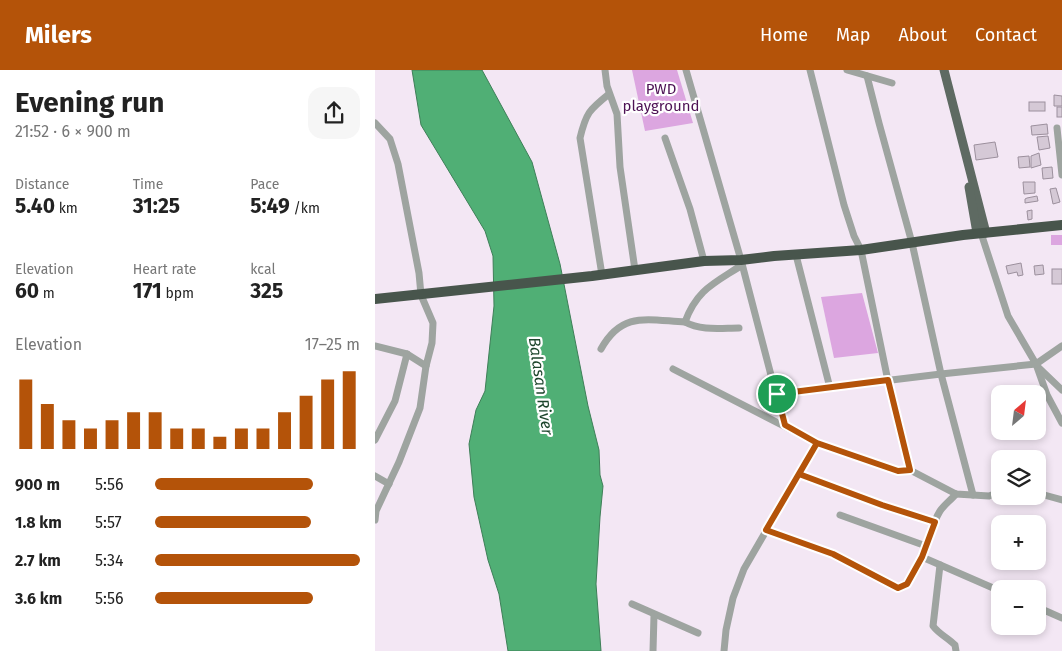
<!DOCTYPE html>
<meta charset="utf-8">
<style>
body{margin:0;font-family:"Fira Sans",sans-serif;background:#f6f6f6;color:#222;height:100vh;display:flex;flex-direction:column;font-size:19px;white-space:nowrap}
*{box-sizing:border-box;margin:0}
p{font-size:16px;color:#767676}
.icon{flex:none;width:28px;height:28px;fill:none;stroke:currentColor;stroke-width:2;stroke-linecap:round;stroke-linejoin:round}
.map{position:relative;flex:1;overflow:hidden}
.panel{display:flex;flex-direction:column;background:#fff;width:375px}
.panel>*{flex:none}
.needle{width:32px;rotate:28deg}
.controls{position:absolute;left:616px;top:315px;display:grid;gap:10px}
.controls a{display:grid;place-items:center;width:55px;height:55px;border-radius:10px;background:#fff;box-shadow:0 2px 8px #0003;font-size:25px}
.pin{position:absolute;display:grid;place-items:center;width:42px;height:42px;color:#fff;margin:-21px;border:2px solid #fff;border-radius:50%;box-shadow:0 1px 5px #0007}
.round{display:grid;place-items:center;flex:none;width:52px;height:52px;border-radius:15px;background:#f6f6f6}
.overview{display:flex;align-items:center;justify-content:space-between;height:85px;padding:0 15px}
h1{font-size:28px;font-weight:700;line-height:38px}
.stats{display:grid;grid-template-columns:repeat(3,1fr);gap:8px;height:85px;padding:5px 15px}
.stats div{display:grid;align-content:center}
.stats b{font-size:21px;font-weight:700}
.stats small{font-size:14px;font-weight:400}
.stats p{font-size:14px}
.chart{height:140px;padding:10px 15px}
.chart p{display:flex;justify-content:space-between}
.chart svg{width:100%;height:90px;margin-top:5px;stroke:#b45309;stroke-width:6}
ul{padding:0 15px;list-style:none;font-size:16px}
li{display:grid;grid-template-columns:80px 60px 1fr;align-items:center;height:38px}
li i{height:12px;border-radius:6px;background:#b45309}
header{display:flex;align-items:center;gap:30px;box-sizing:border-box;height:70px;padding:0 25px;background:#b45309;color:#fff}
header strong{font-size:24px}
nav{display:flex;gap:28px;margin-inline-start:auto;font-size:18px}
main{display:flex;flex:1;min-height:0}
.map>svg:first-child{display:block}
</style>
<header>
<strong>Milers</strong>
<nav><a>Home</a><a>Map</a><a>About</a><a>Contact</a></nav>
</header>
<main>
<section class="panel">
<div class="overview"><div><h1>Evening run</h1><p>21:52 · 6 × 900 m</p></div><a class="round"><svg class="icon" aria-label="share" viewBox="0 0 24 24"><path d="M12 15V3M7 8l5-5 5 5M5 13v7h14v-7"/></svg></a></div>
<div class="stats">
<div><p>Distance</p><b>5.40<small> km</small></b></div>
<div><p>Time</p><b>31:25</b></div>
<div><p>Pace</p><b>5:49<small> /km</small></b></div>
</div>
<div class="stats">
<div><p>Elevation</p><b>60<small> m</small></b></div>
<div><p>Heart rate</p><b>171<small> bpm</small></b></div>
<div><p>kcal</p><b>325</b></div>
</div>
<div class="chart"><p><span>Elevation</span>17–25 m</p>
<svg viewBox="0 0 160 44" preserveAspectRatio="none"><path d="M5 44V10M15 44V22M25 44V30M35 44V34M45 44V30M55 44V26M65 44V26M75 44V34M85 44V34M95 44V38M105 44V34M115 44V34M125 44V26M135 44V18M145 44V10M155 44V6"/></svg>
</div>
<ul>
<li><b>900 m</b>5:56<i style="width:77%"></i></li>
<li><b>1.8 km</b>5:57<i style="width:76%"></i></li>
<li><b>2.7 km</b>5:34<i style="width:100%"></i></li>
<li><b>3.6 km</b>5:56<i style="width:77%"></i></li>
</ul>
</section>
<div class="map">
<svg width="687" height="581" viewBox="0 0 687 581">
<rect width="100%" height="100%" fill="#f3e7f4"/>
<g fill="#dca6e0">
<polygon points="257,0 302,0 318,53 270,61"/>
<rect x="676" y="165" width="11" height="10"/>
<polygon points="487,223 503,283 459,288 446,227"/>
</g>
<polygon fill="#50af75" stroke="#3e7f58" points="37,0 107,0 157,92 185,194 213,336 224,380 225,405 228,416 225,447 221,514 226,581 133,581 124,524 113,490 99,427 94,374 101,340 110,321 119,236 118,186 110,161 46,55"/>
<g fill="#d5c9d6" stroke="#9c909d">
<polygon points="679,25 687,26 687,36 679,36"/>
<rect x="654" y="32" width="16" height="9"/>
<rect x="682" y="37" width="5" height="10"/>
<polygon points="672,54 673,64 657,65 656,56"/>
<polygon points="673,66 675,78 664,80 662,67"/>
<polygon points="620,72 623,87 601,90 599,75"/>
<polygon points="664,83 666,95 656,98 656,86"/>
<polygon points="654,86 655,97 644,98 643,87"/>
<polygon points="677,97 678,108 668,109 667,98"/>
<polygon points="648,112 660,112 660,123 649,124"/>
<polygon points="681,118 685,132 678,134 675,119"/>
<polygon points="662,126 663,131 650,133 650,129 652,128"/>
<polygon points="657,140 657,149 653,150 652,141"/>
<polygon points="646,193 648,205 643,206 642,202 633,204 631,196"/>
<polygon points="668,195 669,204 660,205 659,196"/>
<rect x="677" y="199" width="10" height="15"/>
</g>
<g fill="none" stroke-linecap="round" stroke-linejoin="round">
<g stroke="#9ea4a0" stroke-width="7">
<polyline points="230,0 232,16 242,44 245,97 260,200"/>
<polyline points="311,0 366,190 409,355"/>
<polyline points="435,0 469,135 479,166 486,180 513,311 535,400"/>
<polyline points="472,0 517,13"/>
<polyline points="492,6 504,53 537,173 566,304 598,425"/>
<polyline points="0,53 15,69 23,94 44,203 46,225 58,253 57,273 51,296 45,338 24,392 1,441 0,450"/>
<polyline points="682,58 687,105"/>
<polyline points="290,68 315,139 329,191"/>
<polyline points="606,163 633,246 661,294 672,325 687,353"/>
<polyline points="421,185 455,318"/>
<path d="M227,205L205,68C211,43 214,40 234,24"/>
<path d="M310,252C326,261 346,258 364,258"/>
<polyline points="0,276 32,284 51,296"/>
<path d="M226,279C247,241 272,250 310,252C322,219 340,213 367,195"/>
<polyline points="664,298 687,320"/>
<polyline points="298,299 442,373 523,401 535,400 581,424 614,426 625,422"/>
<polyline points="401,324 566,304 661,294 687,276"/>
<polyline points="0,370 20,331 32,284"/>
<polyline points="424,404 507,435 561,452"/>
<polyline points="0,406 14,414"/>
<polyline points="662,423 687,430"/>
<polyline points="465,445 551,476"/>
<path d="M391,460L458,484L523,518C548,508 551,463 565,441C569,435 576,430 581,424"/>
<polyline points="547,487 625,521"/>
<path d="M565,495L558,556C564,564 573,568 580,575L581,581"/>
<polyline points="257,534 323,563"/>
<polyline points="662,537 687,548"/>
<polyline points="278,581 279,545"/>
<polyline points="349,581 351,560 358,528 369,499 442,373"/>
</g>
<g stroke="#5e6a62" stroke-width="9">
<polyline points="569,0 611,163"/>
<polyline points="594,117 602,163"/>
</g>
<polyline stroke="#48554c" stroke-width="10" points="0,229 217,206 329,191 366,190 399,186 486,180 588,165 687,155"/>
</g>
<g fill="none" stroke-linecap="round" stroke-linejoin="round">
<g stroke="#fff" stroke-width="10">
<polyline id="route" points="402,324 410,355 442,373 424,404 507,435 560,452 547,487 532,514 523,518 458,484 391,460 442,373 523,401 535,400 513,310 402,324"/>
</g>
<use href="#route" stroke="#b45309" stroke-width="6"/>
</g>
<g text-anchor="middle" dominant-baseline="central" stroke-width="4.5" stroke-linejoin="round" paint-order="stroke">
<g font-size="15" fill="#4d1154" stroke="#fff">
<text x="286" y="19">PWD<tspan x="286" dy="17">playground</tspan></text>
</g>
<g font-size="16" font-style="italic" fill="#1d452c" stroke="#fff">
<text transform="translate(166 316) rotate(82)">Balasan River</text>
</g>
</g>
</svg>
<div class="controls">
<a><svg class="needle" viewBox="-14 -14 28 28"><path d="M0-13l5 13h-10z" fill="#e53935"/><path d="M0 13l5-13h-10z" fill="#767676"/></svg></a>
<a><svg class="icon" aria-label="layers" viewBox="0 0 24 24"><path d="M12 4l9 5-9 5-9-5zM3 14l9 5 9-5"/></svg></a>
<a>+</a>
<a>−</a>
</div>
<div class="pin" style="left:402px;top:324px;background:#1e9e55"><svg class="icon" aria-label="arrive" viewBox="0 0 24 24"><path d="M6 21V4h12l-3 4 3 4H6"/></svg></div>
</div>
</main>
